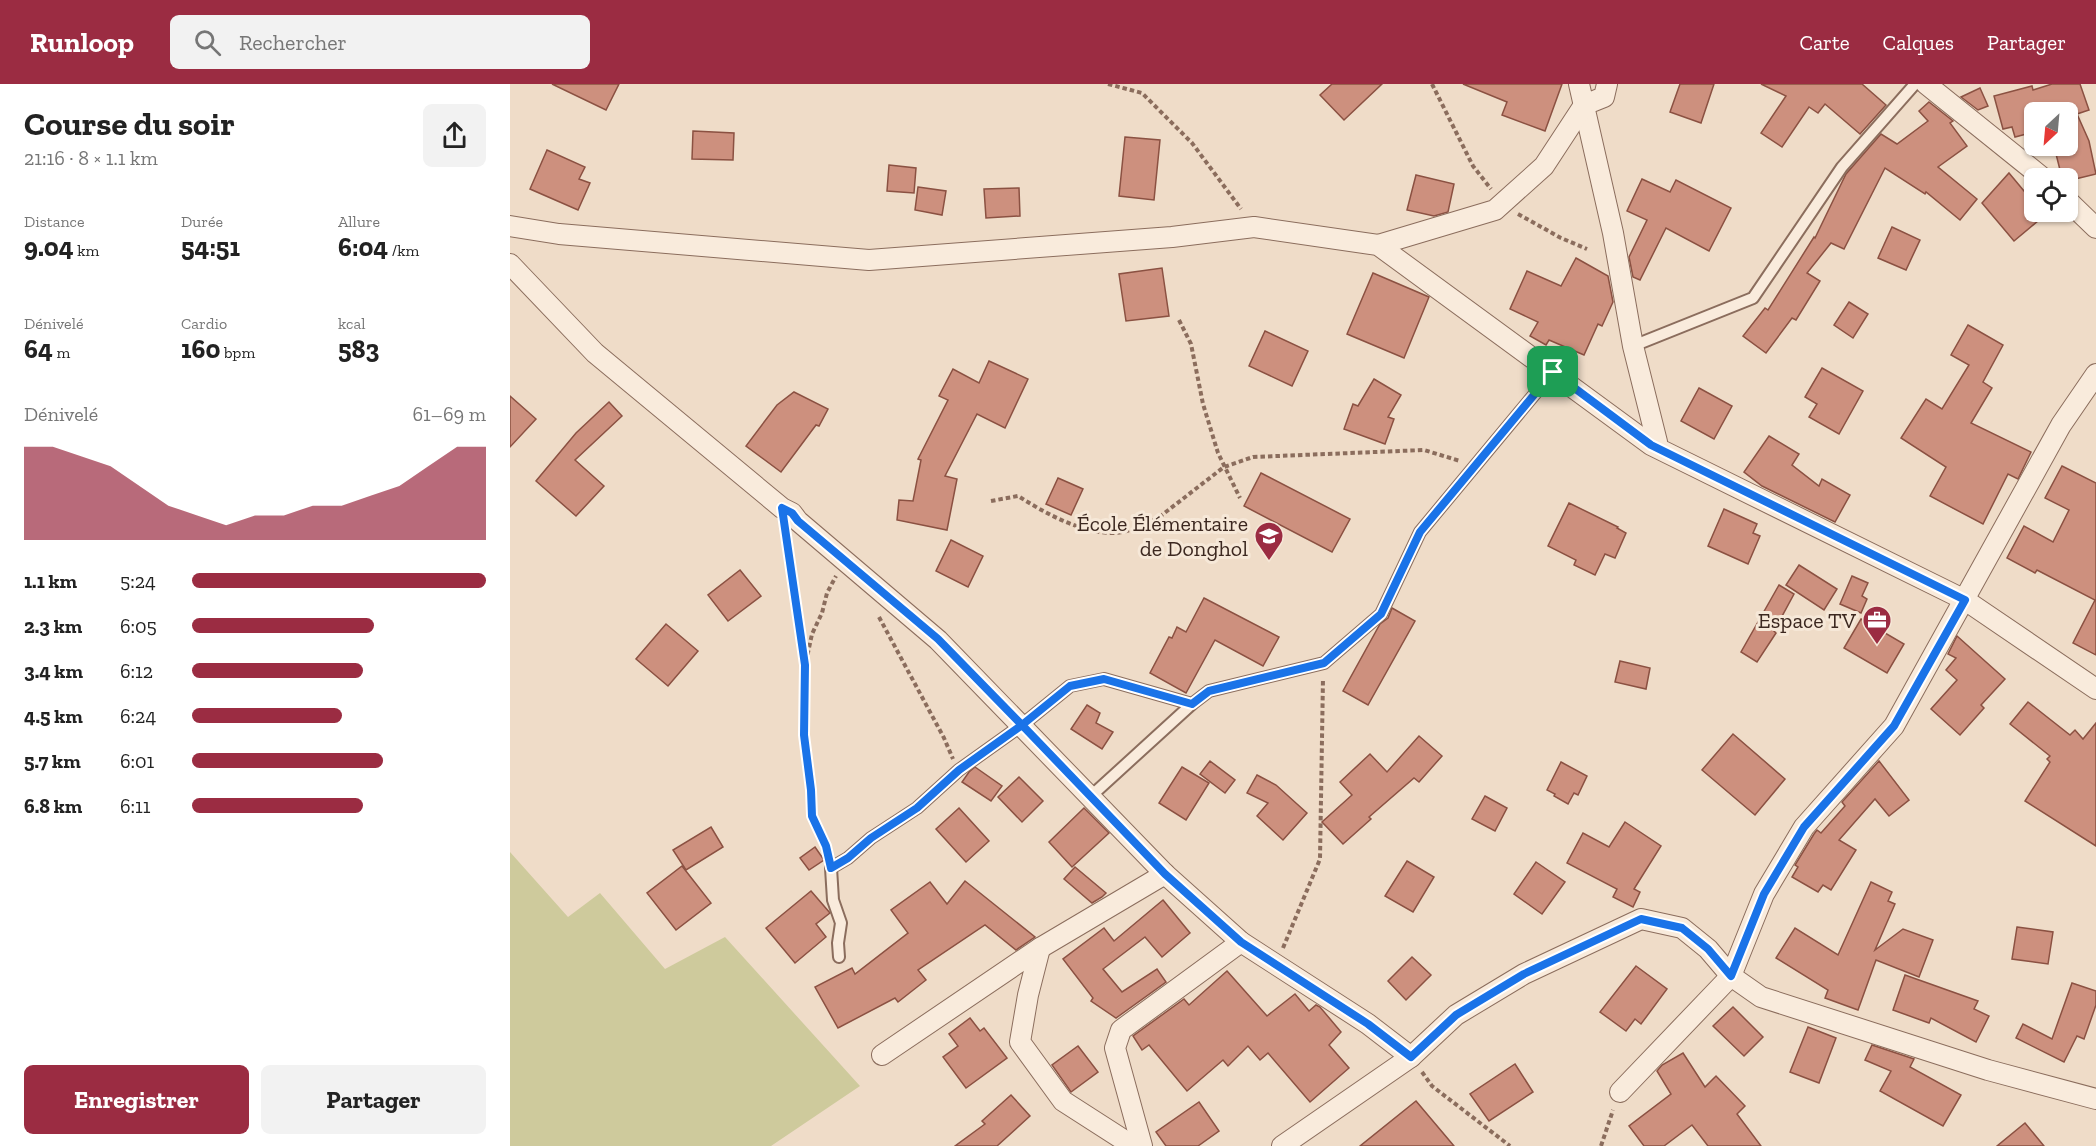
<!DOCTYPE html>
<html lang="fr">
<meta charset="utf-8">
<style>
body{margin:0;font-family:"Zilla Slab",serif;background:#f2f2f2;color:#222;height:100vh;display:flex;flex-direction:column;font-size:22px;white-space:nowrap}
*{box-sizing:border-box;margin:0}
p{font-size:20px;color:#767676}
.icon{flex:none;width:33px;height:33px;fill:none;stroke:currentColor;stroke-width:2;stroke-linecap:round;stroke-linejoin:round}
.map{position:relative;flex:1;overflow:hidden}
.panel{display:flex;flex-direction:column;background:#fff;width:510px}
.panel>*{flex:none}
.needle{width:39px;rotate:206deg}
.buttons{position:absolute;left:1514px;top:18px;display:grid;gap:12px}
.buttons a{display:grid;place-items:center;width:54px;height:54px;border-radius:9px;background:#fff;box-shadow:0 2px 4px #0004;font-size:30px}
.pin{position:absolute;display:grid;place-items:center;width:51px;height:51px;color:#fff;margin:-26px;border-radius:12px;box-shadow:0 3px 9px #0006}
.round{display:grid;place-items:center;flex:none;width:63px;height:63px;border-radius:9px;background:#f2f2f2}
.overview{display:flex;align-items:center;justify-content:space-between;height:102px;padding:0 24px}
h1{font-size:33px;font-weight:700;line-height:45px}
.metrics{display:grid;grid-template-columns:repeat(3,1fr);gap:9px;height:102px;padding:6px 24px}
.metrics div{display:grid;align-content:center}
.metrics b{font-size:26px;font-weight:700}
.metrics small{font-size:16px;font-weight:400}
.metrics p{font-size:16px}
.chart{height:168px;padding:12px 24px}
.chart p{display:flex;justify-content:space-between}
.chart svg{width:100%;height:108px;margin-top:6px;fill:#9b2c42;opacity:.7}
.cta{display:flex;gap:12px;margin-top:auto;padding:12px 24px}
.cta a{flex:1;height:69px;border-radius:9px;background:#9b2c42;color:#fff;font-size:24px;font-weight:700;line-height:69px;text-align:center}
.cta a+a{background:#f2f2f2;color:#222}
ul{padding:0 24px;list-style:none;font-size:20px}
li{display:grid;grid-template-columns:96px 72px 1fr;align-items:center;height:45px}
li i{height:15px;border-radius:8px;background:#9b2c42}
header{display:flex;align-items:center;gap:36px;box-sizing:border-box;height:84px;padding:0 30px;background:#9b2c42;color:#fff}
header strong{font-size:28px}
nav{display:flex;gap:33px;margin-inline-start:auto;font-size:21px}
.search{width:420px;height:54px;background:#f2f2f2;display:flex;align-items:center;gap:15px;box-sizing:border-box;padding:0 21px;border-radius:9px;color:#767676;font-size:22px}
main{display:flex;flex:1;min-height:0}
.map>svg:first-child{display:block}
</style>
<header>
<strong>Runloop</strong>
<div class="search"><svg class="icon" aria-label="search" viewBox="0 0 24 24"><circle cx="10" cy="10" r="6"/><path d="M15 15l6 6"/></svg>Rechercher</div>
<nav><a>Carte</a><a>Calques</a><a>Partager</a></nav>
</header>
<main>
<section class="panel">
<div class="overview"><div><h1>Course du soir</h1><p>21:16 · 8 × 1.1 km</p></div><a class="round"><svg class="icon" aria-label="share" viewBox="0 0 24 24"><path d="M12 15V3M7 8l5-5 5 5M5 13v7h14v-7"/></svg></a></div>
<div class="metrics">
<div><p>Distance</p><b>9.04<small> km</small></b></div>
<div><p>Durée</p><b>54:51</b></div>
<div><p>Allure</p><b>6:04<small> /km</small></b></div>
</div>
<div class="metrics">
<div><p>Dénivelé</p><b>64<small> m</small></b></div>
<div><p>Cardio</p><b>160<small> bpm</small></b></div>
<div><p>kcal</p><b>583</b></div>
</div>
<div class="chart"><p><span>Dénivelé</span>61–69 m</p>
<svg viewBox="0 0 160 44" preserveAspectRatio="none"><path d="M0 44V6L10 6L20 10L30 14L40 22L50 30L60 34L70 38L80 34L90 34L100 30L110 30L120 26L130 22L140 14L150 6L160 6V44z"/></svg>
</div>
<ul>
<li><b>1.1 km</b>5:24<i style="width:100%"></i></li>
<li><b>2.3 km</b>6:05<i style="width:62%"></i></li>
<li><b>3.4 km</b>6:12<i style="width:58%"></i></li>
<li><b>4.5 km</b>6:24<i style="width:51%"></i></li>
<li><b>5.7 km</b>6:01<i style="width:65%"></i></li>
<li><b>6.8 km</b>6:11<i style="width:58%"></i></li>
</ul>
<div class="cta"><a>Enregistrer</a><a>Partager</a></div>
</section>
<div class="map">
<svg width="1586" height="1062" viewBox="0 0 1586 1062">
<rect width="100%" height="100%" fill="#efdcc8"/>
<polygon fill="#ceca9c" points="0,768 58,833 90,809 155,885 215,853 350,1002 261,1062 0,1062"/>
<g fill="#cd907e" stroke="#8b5142" stroke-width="1.5">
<polygon points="42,0 109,0 96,26"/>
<polygon points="822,0 872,0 834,36 810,11"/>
<polygon points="953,0 1052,0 1035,47 992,31 997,18"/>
<polygon points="1170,0 1204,0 1191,39 1160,28"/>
<polygon points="1251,0 1352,0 1376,21 1350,50 1315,20 1308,29 1299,23 1272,63 1251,49 1276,12"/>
<polygon points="1542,0 1570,0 1579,26 1567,30 1579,57 1586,90 1557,97 1557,94 1552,94 1544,62 1557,62 1557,28 1524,28 1524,48 1505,53 1502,43 1493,45 1484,12 1522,2 1523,6"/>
<polygon points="1470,4 1478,22 1468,26 1451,13"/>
<polygon points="1419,18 1443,37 1440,39 1457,62 1428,83 1467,115 1450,136 1416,108 1415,110 1375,84 1334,165 1321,159 1297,189 1310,197 1286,236 1282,234 1256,269 1233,252 1255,224 1258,226 1304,153 1305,154 1336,90 1371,50 1387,60 1418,37 1409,27"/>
<polygon points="183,47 224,49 223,76 182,75"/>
<polygon points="615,53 650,56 644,116 609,112"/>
<polygon points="37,66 75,83 69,95 80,99 68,126 20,105"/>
<polygon points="379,81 406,84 404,109 377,107"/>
<polygon points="1499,89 1524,119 1524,128 1532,128 1535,131 1504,157 1472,119"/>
<polygon points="906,91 944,100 938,128 924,132 897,126"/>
<polygon points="1132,95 1160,108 1166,96 1221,124 1199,167 1156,144 1130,196 1123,193 1119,173 1137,136 1117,127"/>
<polygon points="408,103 436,107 432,131 405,126"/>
<polygon points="509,104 510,132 476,134 474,105"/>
<polygon points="1382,143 1410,156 1396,186 1368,174"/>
<polygon points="1066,174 1098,192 1103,218 1092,242 1088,240 1074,271 1039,256 1036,261 1020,252 1028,238 1000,225 1017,187 1051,202"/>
<polygon points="652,184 659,232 616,237 609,190"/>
<polygon points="863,189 919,213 894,274 837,250"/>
<polygon points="1339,218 1358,230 1343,254 1324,241"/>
<polygon points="1458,241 1493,261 1473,298 1482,304 1461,339 1521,368 1508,395 1498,390 1473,440 1420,412 1436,383 1391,354 1416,315 1432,325 1459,281 1441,271"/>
<polygon points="755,247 798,267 782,302 739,282"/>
<polygon points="479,277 518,295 495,344 467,330 435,392 447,395 437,446 387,436 389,416 403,417 411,376 408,375 438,316 429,312 443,285 469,299"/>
<polygon points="1312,284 1353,307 1329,350 1299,333 1307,320 1295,313"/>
<polygon points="864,295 891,311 878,333 884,335 875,360 834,345 843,320 848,322"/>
<polygon points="1189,304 1222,322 1204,355 1171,337"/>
<polygon points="284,308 318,325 309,342 306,341 271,388 236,362 267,321"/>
<polygon points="0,312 26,335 0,363"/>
<polygon points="99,318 112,332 65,376 94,402 66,432 26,397 66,349"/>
<polygon points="1259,352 1289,370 1282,381 1309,402 1312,395 1340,411 1325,438 1252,402 1234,388"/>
<polygon points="1552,382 1586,399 1586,571 1563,559 1585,516 1527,486 1525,489 1497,474 1514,442 1543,458 1559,426 1535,414"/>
<polygon points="751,389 840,435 822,468 734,422"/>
<polygon points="548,394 573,405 561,431 536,420"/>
<polygon points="1059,419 1108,443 1107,444 1116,449 1105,474 1095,470 1085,491 1064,481 1066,476 1038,462"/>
<polygon points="1214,425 1247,440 1243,449 1250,452 1238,480 1198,462"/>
<polygon points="441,456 473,472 458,503 426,487"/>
<polygon points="1289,481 1327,505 1314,526 1276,501"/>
<polygon points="230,486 251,512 218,537 198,511"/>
<polygon points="1342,492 1358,499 1352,512 1357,515 1351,529 1330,520"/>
<polygon points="1269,501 1284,510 1264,547 1266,549 1247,578 1231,568"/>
<polygon points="694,514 769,553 753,582 705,556 676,609 640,589 659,553 662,554 667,543 676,548"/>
<polygon points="882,524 905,537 858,621 833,607 870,540 878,534"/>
<polygon points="1351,535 1394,560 1377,589 1334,564"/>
<polygon points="156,540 188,567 158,602 126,575"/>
<polygon points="1447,552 1495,595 1471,621 1474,624 1450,651 1421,625 1447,596 1436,586 1446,574 1438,570"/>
<polygon points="1110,577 1140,584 1136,605 1105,598"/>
<polygon points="1518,618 1560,651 1565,646 1573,655 1586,639 1586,762 1515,717 1540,678 1537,675 1540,672 1500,640"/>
<polygon points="577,621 590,629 586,639 603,648 592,665 561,645"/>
<polygon points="1223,650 1275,695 1245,731 1192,686"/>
<polygon points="909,652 932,672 909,698 904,694 859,733 861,735 833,760 812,738 842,711 830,698 860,670 877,688"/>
<polygon points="700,677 725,696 715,709 690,690"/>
<polygon points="1369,677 1399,716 1379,732 1365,715 1329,756 1346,766 1321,806 1313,801 1308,808 1282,793 1288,783 1285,781 1304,750 1307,746 1311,749 1335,722 1332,718"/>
<polygon points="1051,678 1077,692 1068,711 1064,709 1058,720 1044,712 1045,710 1037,706"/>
<polygon points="465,683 492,702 481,717 452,698 459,688"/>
<polygon points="672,683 699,699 676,736 649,719"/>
<polygon points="747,691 766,701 797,729 773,756 747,732 758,719 737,709"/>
<polygon points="509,693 533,717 512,738 488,713"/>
<polygon points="975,712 997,724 985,747 962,735"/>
<polygon points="449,724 479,757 456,778 426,745"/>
<polygon points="574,724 599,749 562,783 539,758"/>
<polygon points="1115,738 1151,762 1124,805 1130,808 1123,823 1103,813 1107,805 1057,779 1073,749 1099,763"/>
<polygon points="201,743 213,763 176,786 163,766"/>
<polygon points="305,763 314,776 299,786 290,774"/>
<polygon points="897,777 924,793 903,828 875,812"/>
<polygon points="1026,778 1055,798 1032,830 1004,810"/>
<polygon points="172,782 201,819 166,846 137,809"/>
<polygon points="565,783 596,809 592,813 582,819 554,795"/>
<polygon points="455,797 525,853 506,866 475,841 408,886 416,896 388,918 385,914 328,944 305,903 342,884 345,890 398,849 381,826 420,798 437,820"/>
<polygon points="1361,798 1382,808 1378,817 1385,820 1365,866 1393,845 1423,856 1409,893 1366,876 1348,926 1315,914 1318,906 1266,874 1285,844 1328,871"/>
<polygon points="301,807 320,829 306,840 316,853 285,879 256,844"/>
<polygon points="653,816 680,849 652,873 635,853 593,885 612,908 647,885 656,898 606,934 581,917 583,914 553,875 594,844 604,857"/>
<polygon points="1507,843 1543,848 1538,880 1502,875"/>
<polygon points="902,873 921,891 896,916 878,897"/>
<polygon points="1126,882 1157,905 1131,940 1125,935 1116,947 1090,928"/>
<polygon points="717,887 757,932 785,910 799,927 806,921 810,923 831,948 819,961 839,984 800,1018 758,969 750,976 738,962 718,982 713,976 677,1007 639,961 632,966 623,952 674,915 679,921"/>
<polygon points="1395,891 1468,917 1464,925 1479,932 1466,958 1421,934 1419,939 1383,926"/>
<polygon points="1562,899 1586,907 1586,921 1574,955 1567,952 1554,978 1506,954 1513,940 1542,955"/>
<polygon points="1223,923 1253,953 1234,972 1203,942"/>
<polygon points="460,934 470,947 474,944 497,974 456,1004 433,973 448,962 439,950"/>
<polygon points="1298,943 1326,954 1309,999 1280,988"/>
<polygon points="1362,961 1404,975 1400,983 1451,1011 1433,1042 1370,1007 1381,987 1355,976"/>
<polygon points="568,962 588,988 561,1008 542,981"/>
<polygon points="1173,969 1195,1003 1206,992 1235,1022 1227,1030 1251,1062 1198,1062 1182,1041 1154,1062 1134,1062 1119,1042 1161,1010 1147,987 1152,981"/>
<polygon points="1005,980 1023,1008 979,1037 960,1010"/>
<polygon points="501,1011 520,1032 487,1062 445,1062 475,1040 472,1037"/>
<polygon points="906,1017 944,1062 850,1062"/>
<polygon points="689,1018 709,1047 688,1062 656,1062 646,1048"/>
<polygon points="1515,1039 1534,1062 1487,1062"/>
</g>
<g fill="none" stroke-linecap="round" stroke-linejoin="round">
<g stroke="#8b6d5d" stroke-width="14">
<g id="service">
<polyline points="1123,262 1243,214 1332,83 1405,0"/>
<polyline points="580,713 682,620 699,607 814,579 871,530 910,448 1043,288"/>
<polyline points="329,873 328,859 331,839 323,816 321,784 338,774 361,754 407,724 449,686 512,641 560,602 594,595 682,620"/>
</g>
</g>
<g stroke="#8b6d5d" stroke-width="22">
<g id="minor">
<polyline points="1069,0 1103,149 1123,262 1147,358 1146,363"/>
<polyline points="1416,0 1533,94"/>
<polyline points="1557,116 1586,144"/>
<polyline points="0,142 49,150 359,176 662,153 744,143 868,161 1141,361 1455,516 1586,605"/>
<polyline points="868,161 985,126 1034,82 1074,21 1094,13 1097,0"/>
<polyline points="0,180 85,269 272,424 282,429 288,437 428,556 655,790 731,858 858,940 901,973"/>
<polyline points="530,864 518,911 510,958 553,1017 623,1062"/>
<polyline points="372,971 530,864 655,790"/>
<polyline points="1110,1008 1221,892 1254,810 1294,743 1384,642 1551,341 1586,290"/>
<polyline points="632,1062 605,964 611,946 731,858"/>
<polyline points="772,1062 901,973 946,931 1014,890 1131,835 1172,844 1198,865 1221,892 1251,913 1478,986 1586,1015"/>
</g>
</g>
<g stroke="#8b6d5d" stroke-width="4" stroke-dasharray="4.5 3" stroke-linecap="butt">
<polyline points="598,0 632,9 682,59 731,125"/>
<polyline points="922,0 963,82 981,105"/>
<polyline points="1008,130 1051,154 1077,165"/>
<polyline points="669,236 681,260 693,320 708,369 730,414"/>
<path d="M481,417L508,412C535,429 567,447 599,449C616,450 633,441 648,434L714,383L743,373L914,366L950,377"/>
<polyline points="276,454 295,581 294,651 302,732 316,762 318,771"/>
<polyline points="369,533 434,654 443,675"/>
<polyline points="296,578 302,550 312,529 317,509 326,492"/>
<polyline points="773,864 810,775 813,594"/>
<polyline points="912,988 922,1002 1000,1062"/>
<polyline points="1091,1062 1103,1026"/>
</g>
<use href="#service" stroke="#f9ebdc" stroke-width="10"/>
<use href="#minor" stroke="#f9ebdc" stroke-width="20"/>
</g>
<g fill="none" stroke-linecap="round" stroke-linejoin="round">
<g stroke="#fff" stroke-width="12">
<polyline id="route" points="1043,288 910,448 871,530 814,579 699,607 682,620 594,595 560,602 512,641 428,555 288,437 282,429 272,424 295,581 294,651 301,706 302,732 316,762 321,784 338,774 361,754 407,724 449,686 512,641 655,790 731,858 858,940 901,973 946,931 1014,890 1131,835 1172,844 1198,865 1221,892 1254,810 1294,743 1384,642 1455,516 1141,361 1043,288"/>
</g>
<use href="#route" stroke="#1a73e8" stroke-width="8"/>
</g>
<defs>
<g id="school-pin" transform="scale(1.5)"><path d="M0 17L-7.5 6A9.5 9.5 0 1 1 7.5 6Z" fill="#9b2c42" stroke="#f6e8d8"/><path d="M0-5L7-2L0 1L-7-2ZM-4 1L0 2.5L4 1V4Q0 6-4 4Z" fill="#fff"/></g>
<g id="office-pin" transform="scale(1.5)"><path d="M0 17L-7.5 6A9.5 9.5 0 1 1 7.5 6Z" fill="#9b2c42" stroke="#f6e8d8"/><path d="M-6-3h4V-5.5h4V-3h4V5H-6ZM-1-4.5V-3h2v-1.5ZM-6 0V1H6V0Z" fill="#fff"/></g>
</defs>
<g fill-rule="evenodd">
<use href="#school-pin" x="759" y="452"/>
<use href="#office-pin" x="1367" y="536"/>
</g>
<g text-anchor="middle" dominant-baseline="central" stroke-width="6" stroke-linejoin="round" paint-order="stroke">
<g font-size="22" fill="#3c2820" stroke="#f6e8d8" text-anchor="end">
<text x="738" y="439">École Élémentaire<tspan x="738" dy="25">de Donghol</tspan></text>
<text x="1346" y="536">Espace TV</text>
</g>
</g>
</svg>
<div class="buttons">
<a><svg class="needle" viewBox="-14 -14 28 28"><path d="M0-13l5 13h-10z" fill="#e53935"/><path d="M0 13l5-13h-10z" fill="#767676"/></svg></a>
<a><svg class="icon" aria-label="locate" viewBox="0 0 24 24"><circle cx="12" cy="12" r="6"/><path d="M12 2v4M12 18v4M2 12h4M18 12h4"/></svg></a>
</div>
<div class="pin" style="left:1043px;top:288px;background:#1e9e55"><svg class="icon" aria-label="arrive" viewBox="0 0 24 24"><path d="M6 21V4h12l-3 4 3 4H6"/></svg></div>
</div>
</main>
